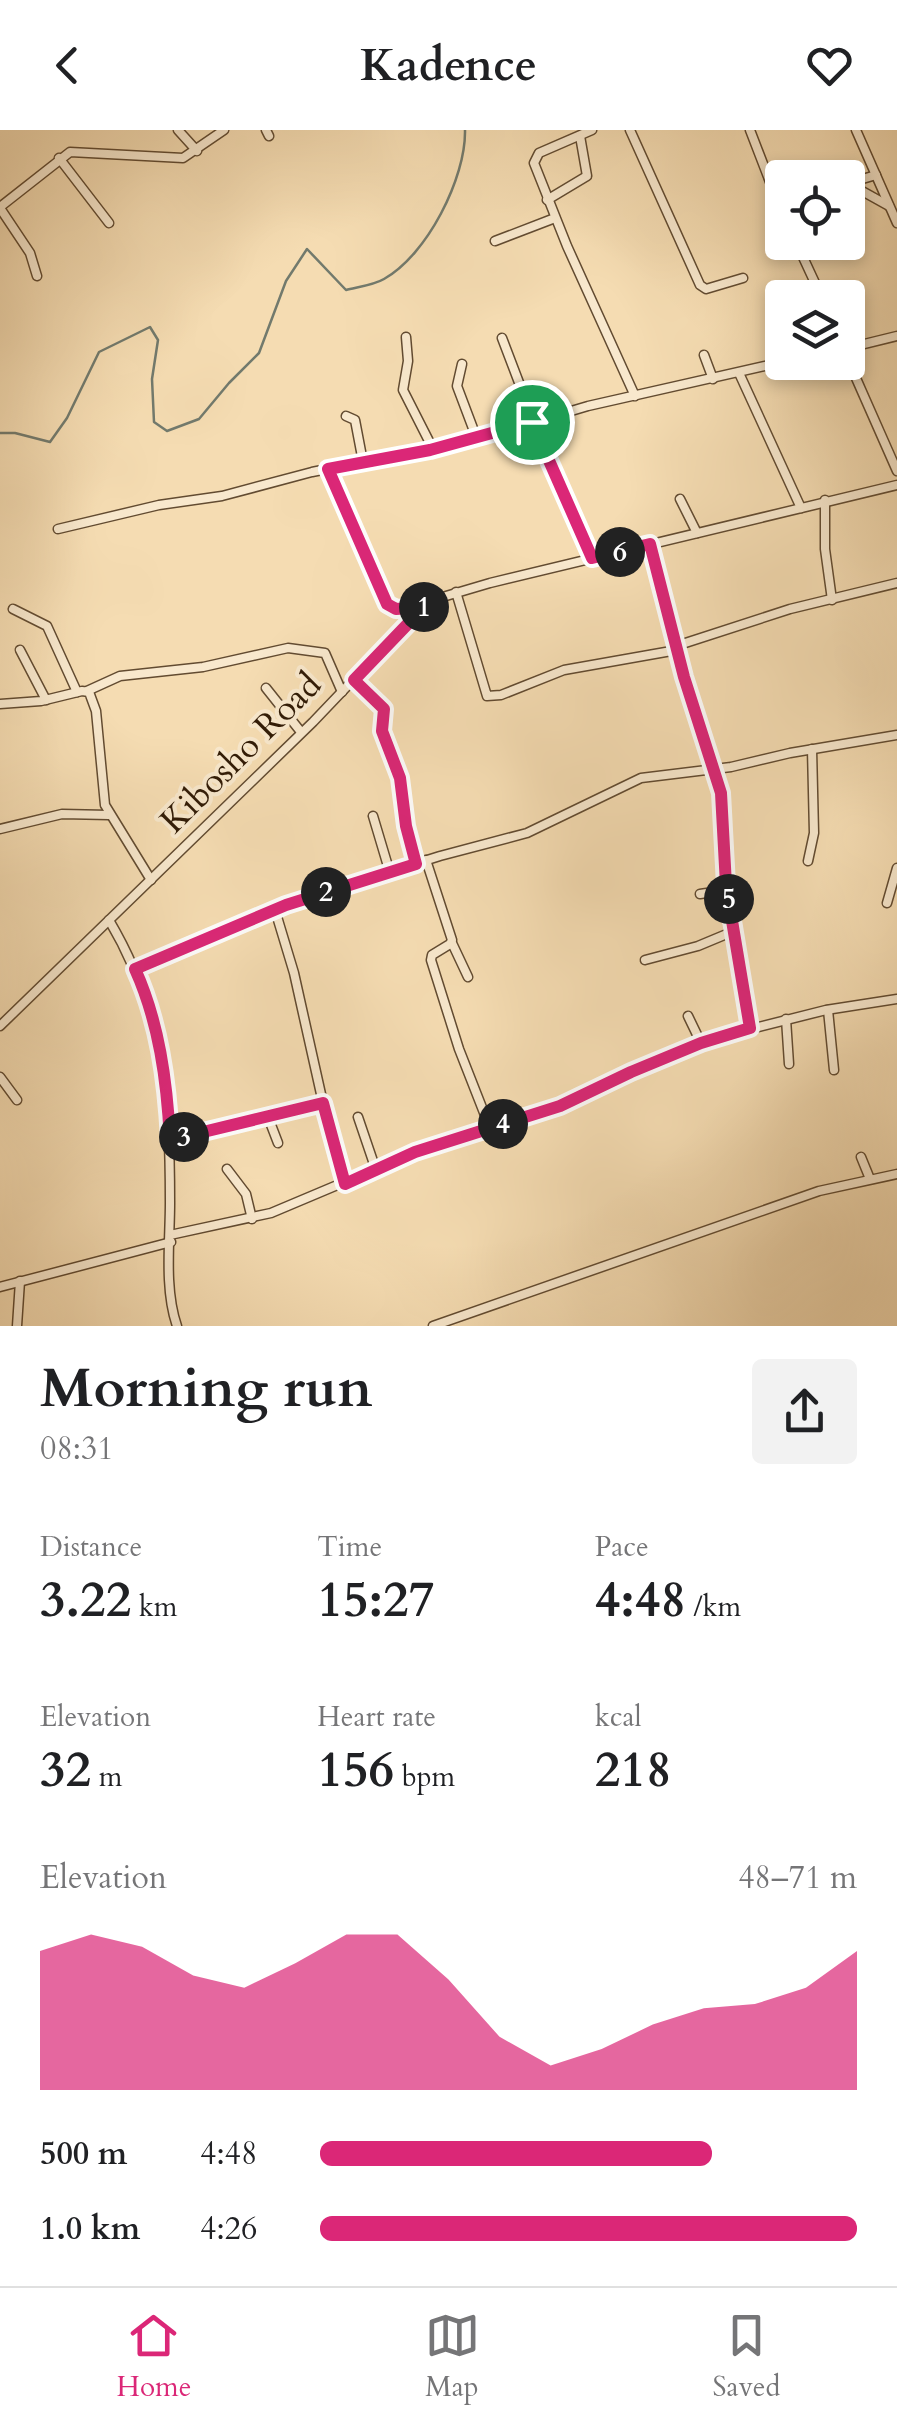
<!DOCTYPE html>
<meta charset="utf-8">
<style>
body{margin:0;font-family:Cardo,serif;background:#f2f2f2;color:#202124;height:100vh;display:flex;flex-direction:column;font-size:38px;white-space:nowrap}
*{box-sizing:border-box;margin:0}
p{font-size:32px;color:#757577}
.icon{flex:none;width:55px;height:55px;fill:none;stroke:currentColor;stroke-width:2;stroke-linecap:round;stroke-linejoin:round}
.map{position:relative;height:1196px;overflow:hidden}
.panel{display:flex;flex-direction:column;background:#fff;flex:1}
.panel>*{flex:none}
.buttons{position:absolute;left:765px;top:30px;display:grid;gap:20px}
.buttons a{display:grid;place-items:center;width:100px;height:100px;border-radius:10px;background:#fff;box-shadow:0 5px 15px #0003;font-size:50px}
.pin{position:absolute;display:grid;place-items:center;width:85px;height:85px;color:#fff;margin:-42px;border:5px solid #fff;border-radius:50%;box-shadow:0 2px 10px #0007}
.km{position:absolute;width:50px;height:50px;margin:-25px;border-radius:50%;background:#222;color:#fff;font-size:28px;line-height:50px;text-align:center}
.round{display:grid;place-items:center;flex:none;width:105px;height:105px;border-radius:10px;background:#f2f2f2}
.overview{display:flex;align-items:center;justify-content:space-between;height:170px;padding:0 40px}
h1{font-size:55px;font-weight:800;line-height:75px}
.figures{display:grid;grid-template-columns:repeat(3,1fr);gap:15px;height:170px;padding:10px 40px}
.figures div{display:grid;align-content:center}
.figures b{font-size:50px;font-weight:800}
.figures small{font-size:28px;font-weight:400}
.figures p{font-size:28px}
.chart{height:280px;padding:20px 40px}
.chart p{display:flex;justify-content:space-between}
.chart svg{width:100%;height:180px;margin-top:10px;fill:#db2777;opacity:.7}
ul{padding:0 40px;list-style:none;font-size:32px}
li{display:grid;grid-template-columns:160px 120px 1fr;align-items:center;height:75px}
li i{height:25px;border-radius:12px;background:#db2777}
header{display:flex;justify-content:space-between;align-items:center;height:130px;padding:0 40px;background:#fff;font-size:45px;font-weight:800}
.dock{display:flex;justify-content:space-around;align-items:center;height:140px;border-top:2px solid #e0e0e0;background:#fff;font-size:28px;color:#757577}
.dock a{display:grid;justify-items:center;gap:5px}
.dock .selected{color:#db2777}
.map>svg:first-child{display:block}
</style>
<header><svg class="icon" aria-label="back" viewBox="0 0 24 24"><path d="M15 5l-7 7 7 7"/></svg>Kadence<svg class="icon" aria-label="heart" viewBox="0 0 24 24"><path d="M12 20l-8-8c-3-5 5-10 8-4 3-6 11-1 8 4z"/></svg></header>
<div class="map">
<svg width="897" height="1196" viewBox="0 0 897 1196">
<rect width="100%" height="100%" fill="#f5dcb2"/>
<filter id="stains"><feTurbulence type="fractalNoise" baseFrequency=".002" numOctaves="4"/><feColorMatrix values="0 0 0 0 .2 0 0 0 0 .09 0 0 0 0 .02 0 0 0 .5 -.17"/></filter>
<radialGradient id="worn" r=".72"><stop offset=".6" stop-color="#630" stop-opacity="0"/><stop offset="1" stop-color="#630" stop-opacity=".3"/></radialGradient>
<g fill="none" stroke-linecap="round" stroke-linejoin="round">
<path stroke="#727a6d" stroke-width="2.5" d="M0,303H15L50,312L67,288L99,222L150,197L158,210L152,249L154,292L167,301L199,289L229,253L259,223L286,151L307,119L346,160C358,157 374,155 384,149C427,125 466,48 465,0"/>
<g stroke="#624b31" stroke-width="11">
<g id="minor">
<polyline points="178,0 197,21"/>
<polyline points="266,0 269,6"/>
<polyline points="592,0 539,23 534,33 567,116 635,266"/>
<polyline points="630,0 700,155 706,159 743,148"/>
<polyline points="750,0 782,83"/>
<polyline points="856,0 897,93"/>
<polyline points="59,28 109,93"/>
<polyline points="859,50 876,45"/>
<polyline points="862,61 889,76"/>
<polyline points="547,70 587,46 580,6"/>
<polyline points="0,77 70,22 183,28 224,0"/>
<polyline points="0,78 30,123 37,146"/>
<polyline points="495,111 555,88"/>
<polyline points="796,112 822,168"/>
<polyline points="406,207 408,231 403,260 433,319"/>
<polyline points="502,208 534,292"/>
<polyline points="848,218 897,206"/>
<polyline points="704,225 713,249"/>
<polyline points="848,230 897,341"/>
<polyline points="462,234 457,256 477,309"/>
<polyline points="739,243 801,378"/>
<polyline points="346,286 355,290 363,332"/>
<polyline points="532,292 592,428"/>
<polyline points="328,339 349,395 387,474 397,479 424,477"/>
<polyline points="680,369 697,403"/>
<polyline points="825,370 825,419 832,470"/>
<polyline points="58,399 159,375 222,366 312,342 477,309 588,276 782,232"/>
<polyline points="650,415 684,547 721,663 726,755 750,898"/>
<polyline points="456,462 487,566 501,565 564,540 677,520"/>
<polyline points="13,479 47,496 77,562"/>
<polyline points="676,516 790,479 897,453"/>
<polyline points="20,520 46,570"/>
<polyline points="354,550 384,579 382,601 400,648 406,696 416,734"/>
<polyline points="266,558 301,602"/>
<polyline points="87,561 120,546 203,537 288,518 325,523 342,562"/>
<polyline points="0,574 41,571 82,561 89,562 96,581 105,675 151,750"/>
<polyline points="373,686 390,743"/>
<polyline points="0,699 62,684 109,685"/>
<polyline points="426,730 452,810 450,814 432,825 431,830 459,919 490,998"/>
<polyline points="808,731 814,703 812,619"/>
<polyline points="700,764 727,760"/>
<polyline points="887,773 897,738"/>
<polyline points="275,780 294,843 325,982 345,1054"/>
<path d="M109,790C164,883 170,967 170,1073C170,1111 164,1159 177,1196"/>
<polyline points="452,813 468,847"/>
<polyline points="645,830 698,816 734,801"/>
<polyline points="135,839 303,769 440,726 527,703 641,648 731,637 790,623 897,605"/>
<polyline points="828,880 834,940"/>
<polyline points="688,886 701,913"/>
<polyline points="786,889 789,934"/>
<polyline points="0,896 313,592 416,484 446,466 490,453 897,355"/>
<polyline points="0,947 17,970"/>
<polyline points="268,987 278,1013"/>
<polyline points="358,987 376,1040"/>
<polyline points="170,1010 323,973"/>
<polyline points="861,1027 870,1049"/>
<polyline points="227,1039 246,1064 252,1089"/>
<polyline points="170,1105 271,1083 430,1016 560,976 631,942 715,908 826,880 897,869"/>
<polyline points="0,1157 171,1112"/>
<polyline points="17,1196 20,1151"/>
<polyline points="433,1196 819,1061 897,1044"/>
</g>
</g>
<use href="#minor" stroke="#f8e8cd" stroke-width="8"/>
</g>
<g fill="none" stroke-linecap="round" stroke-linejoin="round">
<g stroke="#fff" stroke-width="20">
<path id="route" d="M532,292L592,428L650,414L684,547L721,663L726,755L750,898L701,913L631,942L560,976L415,1022L345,1054L323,973L170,1010C167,951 159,892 135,839L286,775L416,734L406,696L400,648L382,601L384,579L354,550L424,477L396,479L387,474L328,339L430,320Z"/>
</g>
<use href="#route" stroke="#db2777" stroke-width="12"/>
</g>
<g text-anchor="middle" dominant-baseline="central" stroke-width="8" stroke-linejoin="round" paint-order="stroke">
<g font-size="35" fill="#311b06" stroke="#f8e8cd">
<text transform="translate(241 623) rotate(-45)">Kibosho Road</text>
</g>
</g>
<rect width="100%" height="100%" filter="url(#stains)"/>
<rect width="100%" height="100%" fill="url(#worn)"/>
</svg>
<div class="buttons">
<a><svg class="icon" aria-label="locate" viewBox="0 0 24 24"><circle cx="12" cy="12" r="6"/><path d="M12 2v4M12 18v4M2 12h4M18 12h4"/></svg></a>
<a><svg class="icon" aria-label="layers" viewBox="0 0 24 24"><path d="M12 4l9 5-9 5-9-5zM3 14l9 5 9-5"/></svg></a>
</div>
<div class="pin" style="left:532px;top:292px;background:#1e9e55"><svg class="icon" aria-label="arrive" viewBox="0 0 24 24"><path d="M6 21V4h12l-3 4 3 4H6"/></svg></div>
<b class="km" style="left:424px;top:477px">1</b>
<b class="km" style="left:326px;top:762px">2</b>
<b class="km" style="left:184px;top:1007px">3</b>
<b class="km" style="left:503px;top:994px">4</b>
<b class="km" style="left:729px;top:769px">5</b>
<b class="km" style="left:620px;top:422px">6</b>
</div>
<section class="panel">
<div class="overview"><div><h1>Morning run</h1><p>08:31</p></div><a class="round"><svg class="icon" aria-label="share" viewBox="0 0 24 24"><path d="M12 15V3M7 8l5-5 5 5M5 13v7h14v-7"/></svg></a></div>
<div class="figures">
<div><p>Distance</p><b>3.22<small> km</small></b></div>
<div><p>Time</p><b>15:27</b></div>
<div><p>Pace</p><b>4:48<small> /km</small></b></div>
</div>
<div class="figures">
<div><p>Elevation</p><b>32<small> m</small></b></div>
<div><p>Heart rate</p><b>156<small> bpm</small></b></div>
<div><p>kcal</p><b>218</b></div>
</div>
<div class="chart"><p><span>Elevation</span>48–71 m</p>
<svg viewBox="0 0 160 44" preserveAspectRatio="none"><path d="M0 44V10L10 6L20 9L30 16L40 19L50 13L60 6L70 6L80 17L90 31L100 38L110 34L120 28L130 24L140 23L150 19L160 10V44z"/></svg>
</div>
<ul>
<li><b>500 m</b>4:48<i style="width:73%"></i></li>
<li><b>1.0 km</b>4:26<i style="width:100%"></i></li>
</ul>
</section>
<nav class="dock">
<a class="selected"><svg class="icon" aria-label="home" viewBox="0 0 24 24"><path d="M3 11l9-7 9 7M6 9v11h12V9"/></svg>Home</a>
<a><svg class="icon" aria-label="map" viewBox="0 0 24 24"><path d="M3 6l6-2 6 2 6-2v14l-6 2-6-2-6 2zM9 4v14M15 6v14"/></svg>Map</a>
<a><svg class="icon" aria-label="saved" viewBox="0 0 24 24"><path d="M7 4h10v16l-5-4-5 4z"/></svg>Saved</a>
</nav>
